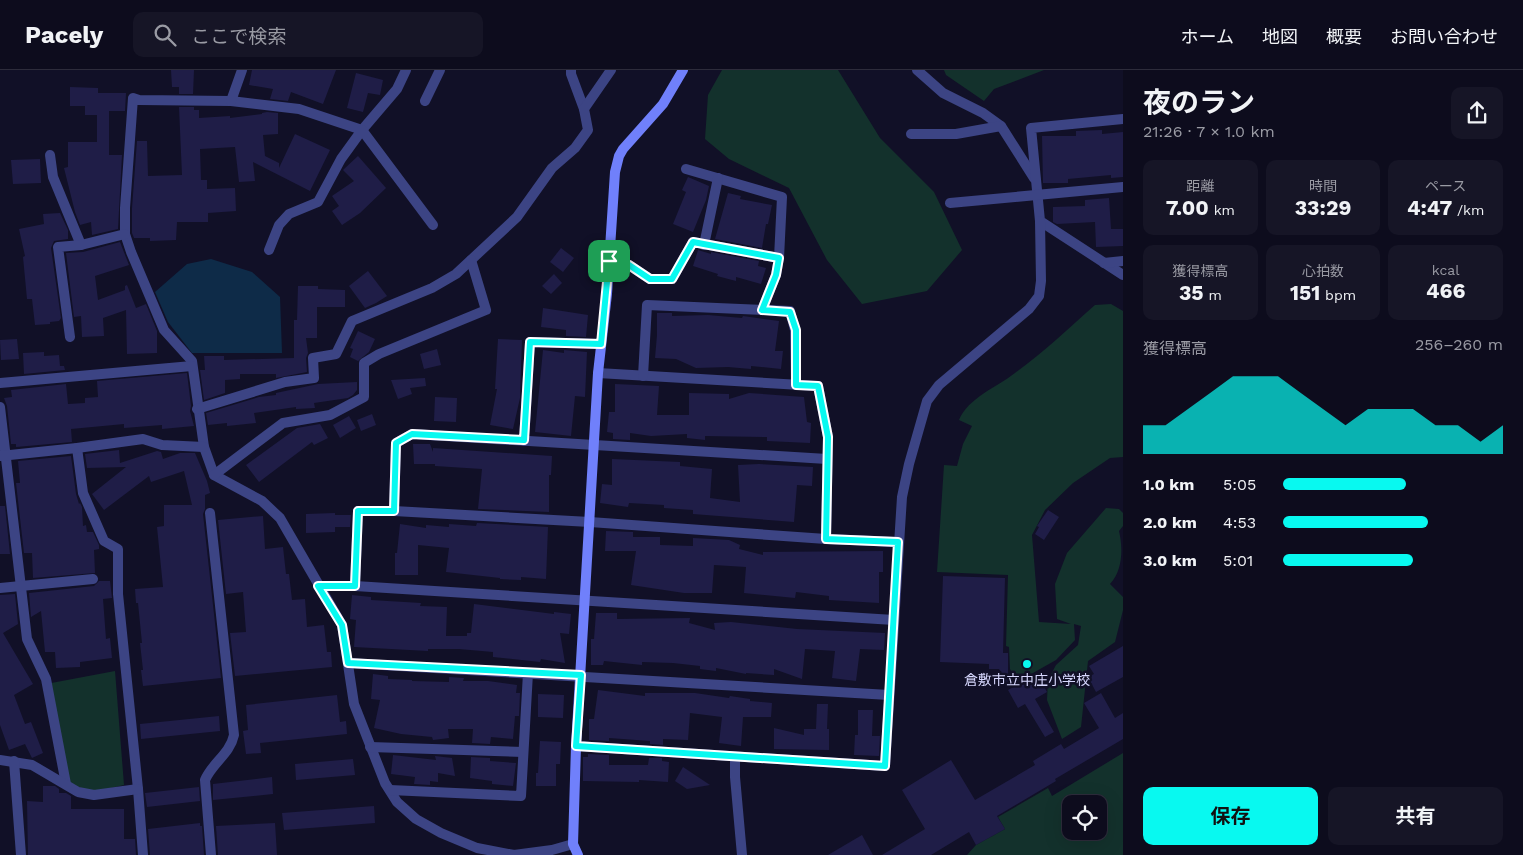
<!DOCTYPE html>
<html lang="ja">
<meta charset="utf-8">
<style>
body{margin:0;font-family:"Work Sans","Noto Sans JP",sans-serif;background:#161526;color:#f1f3f6;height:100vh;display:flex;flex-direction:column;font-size:19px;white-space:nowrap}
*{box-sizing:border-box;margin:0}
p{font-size:16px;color:#9a9ba4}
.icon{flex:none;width:28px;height:28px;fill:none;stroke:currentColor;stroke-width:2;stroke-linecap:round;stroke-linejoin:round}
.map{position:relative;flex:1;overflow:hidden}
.side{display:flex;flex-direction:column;background:#0d0c1d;width:400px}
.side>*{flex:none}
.controls{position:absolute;left:1062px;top:725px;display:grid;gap:10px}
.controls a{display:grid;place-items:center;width:45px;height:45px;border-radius:10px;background:#0d0c1d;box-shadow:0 5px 20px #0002,0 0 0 1px #2d2c3b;font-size:25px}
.pin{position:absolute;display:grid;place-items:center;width:42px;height:42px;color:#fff;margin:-21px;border-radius:10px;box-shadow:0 2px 8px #0006}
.round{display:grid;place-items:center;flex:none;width:52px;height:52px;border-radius:10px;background:#161526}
.head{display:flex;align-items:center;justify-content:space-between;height:85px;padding:0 20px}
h1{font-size:28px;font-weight:700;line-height:38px}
.stats{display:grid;grid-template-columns:repeat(3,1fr);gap:8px;height:85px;padding:5px 20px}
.stats div{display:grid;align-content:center;border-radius:10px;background:#161526;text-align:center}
.stats b{font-size:21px;font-weight:700}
.stats small{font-size:14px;font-weight:400}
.stats p{font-size:14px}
.chart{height:140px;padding:10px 20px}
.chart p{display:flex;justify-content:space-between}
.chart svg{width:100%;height:90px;margin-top:5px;fill:#08f9f0;opacity:.7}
.cta{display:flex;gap:10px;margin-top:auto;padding:10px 20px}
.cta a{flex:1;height:58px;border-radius:10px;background:#08f9f0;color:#111;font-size:20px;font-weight:700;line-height:58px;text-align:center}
.cta a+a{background:#161526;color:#f1f3f6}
ul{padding:0 20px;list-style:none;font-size:16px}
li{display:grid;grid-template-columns:80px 60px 1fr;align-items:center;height:38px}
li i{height:12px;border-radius:6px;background:#08f9f0}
header{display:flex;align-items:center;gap:30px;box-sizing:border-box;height:70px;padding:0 25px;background:#0d0c1d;border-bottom:1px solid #2d2c3b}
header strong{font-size:24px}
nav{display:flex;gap:28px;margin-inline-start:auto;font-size:18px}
.search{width:350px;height:45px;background:#161526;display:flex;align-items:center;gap:12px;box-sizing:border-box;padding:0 18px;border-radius:10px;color:#9a9ba4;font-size:19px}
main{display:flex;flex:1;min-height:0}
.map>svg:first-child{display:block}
</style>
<header>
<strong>Pacely</strong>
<div class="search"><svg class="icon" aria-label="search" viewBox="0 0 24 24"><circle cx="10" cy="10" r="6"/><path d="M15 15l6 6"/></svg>ここで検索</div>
<nav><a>ホーム</a><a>地図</a><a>概要</a><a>お問い合わせ</a></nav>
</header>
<main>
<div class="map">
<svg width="1123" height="785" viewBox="0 0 1123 785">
<rect width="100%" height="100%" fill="#111027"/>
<g fill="#13312c" fill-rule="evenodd">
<polygon points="722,0 838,0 880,68 934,122 962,180 927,221 862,234 827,190 789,118 729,89 705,69 708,25"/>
<polygon points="944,0 1044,0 994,19 984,31 946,5"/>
<path d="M1111,234L1123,241V387L1110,388L1073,413L1045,440L1032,465L1039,552L1071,554L1057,549L1055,514L1067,483L1106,438L1119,439L1123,443V456L1119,461C1123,478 1123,500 1110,514L1123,527V540L1115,572L1088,591L1081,657L1062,669L1047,630L1048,610L1056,595L1078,575L1081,556L1074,554L1075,570L1056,590L1017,612L1010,599L1009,577L1006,576L1008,505L937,502L944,395L957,396L963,374L972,356L959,350C968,328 997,317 1015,303C1043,283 1069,258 1095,235Z"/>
<polygon points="115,601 124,715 94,722 68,714 46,614"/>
<path d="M1123,683V785H967L976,775L1005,759L998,747L1048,718L1052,726ZM1071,734H1099V761H1071Z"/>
</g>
<polygon fill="#0e2b48" points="211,189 252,202 280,227 282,283 192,283 168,252 155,222 187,194"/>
<g fill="#1f1d47">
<polygon points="171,0 194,0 193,24 179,24 179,17 172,17"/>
<polygon points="252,0 336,0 323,34 291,22 288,31 270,29 273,19 249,15"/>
<polygon points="356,3 383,10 380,25 368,23 363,42 347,38"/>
<polygon points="70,17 98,18 98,23 126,23 125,41 109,41 109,85 122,85 118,159 92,165 91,152 80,155 75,142 64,98 68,97 68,72 97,72 97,45 85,45 85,36 70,36"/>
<polygon points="179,37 194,37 194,40 199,40 199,48 230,46 230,48 262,44 262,43 267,42 278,43 278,64 263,65 265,86 279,93 279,98 295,64 330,80 310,121 253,92 255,111 239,112 235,77 200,79 201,110 207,110 207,119 235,118 236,141 208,143 208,152 177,152 176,170 150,171 150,168 134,168 132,163 132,138 137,71 147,71 148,106 182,105"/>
<polygon points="1102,60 1102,64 1123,62 1123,107 1111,108 1111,105 1068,109 1068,113 1043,113 1042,66 1076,66 1076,61"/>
<polygon points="358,86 386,118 360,143 342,155 332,141 339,136 332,126 354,111 343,100"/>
<polygon points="40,89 41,113 13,114 11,90"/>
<polygon points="688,107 709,116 706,130 693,162 673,154 686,122 682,120"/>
<polygon points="728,123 741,126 740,129 772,135 768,154 766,154 762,178 715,169"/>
<polygon points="1109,128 1111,159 1123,159 1123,176 1096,177 1095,152 1057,154 1053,152 1053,137 1085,136 1085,130"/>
<polygon points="60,143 68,160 68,169 54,171 51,178 61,248 59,251 50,252 50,254 35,255 32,229 27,229 23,187 25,186 19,159 44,154 43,144"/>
<polygon points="120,172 129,195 95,206 98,230 125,220 125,216 127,215 136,238 146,234 157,261 157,283 127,284 126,240 103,248 104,266 82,267 81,246 74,247 66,183 83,182"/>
<polygon points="561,178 574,188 563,202 550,192"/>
<polygon points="698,180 711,184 711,182 759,191 758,196 766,198 761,214 736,207 736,211 717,206 718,204 693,196"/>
<polygon points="368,201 387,226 376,233 365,238 349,216"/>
<polygon points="554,204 562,213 551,224 542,216"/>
<polygon points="298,216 318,216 318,219 345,220 345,237 317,237 317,268 306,268 308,283 306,288 307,302 276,308 276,304 240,304 240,309 225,310 225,323 204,330 200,300 205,300 204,286 224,286 224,290 294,288 294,250 297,250"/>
<polygon points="543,238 588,245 586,267 566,266 566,260 541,257"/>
<polygon points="657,243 672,243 672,246 708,245 742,248 743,246 779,251 775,281 783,281 781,299 751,296 751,299 728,297 696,298 676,289 655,288 657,265"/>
<polygon points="358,261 375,269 369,282 358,291 350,287 353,279 350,278"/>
<polygon points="17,269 19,289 1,290 0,270"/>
<polygon points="498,269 522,270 520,328 513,359 490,355 497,319 495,319"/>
<polygon points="437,279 441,295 424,299 420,284"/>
<polygon points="543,280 564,283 564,280 587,282 585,327 575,326 571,366 535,362"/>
<polygon points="44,282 44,286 59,285 60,296 64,296 65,300 24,304 23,283"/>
<polygon points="187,303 191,336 190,341 194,356 162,359 162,355 124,358 124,354 71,359 72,372 16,377 16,374 11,374 7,336 4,328 12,327 11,320 66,314 68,334 85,333 85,328 98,327 97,311"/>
<polygon points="425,308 426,316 410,318 412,324 398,329 391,310"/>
<polygon points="357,312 357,320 353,325 348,328 314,333 315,338 296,339 296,337 254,343 256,353 227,356 227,353 208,355 206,343 259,327 276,325 276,323 318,314"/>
<polygon points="615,314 659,316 657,345 689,345 689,323 729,324 729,329 749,323 804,327 807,352 811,353 810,373 767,371 767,367 705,366 705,370 687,368 687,364 651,366 630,363 630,370 613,369 613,363 607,362 609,342 615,342"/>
<polygon points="435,327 457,328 456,352 434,351"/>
<polygon points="372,344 376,355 361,361 357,350"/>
<polygon points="349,346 356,358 340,368 333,355"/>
<polygon points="320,354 328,368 314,375 312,372 259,412 246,395 297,358"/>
<polygon points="413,374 430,374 433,382 433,378 552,386 551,405 549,405 549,442 478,439 482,399 435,396 435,394 414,394"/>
<polygon points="119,380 120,393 157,381 161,382 163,389 180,383 195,383 207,411 210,423 205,425 205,439 203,444 221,608 143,616 141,600 143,600 140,573 142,573 138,533 136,533 135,519 163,517 157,457 164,456 164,435 192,435 184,401 151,412 149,406 104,440 92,424 126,397 87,398 85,384"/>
<polygon points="71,386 76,424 79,434 80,433 82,437 83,456 86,455 87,462 93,462 99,475 99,479 94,480 95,503 33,508 32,483 24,483 16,413 20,413 18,391"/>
<polygon points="612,389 680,392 680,396 712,399 710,428 740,432 738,395 759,394 813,397 812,416 797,415 794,452 693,444 693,440 664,438 664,435 629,433 628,437 600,433 602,414 612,415"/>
<polygon points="0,436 5,436 10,484 0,484"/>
<polygon points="1048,440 1059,447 1044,470 1035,464 1039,457 1037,456"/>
<polygon points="335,443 335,445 351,445 350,457 335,457 335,462 306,463 306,444"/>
<polygon points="263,446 265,479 283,477 286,504 289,504 292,530 305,529 307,557 324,555 327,582 331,582 332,597 235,606 230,563 246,562 243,522 226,524 218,450"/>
<polygon points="477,453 548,457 546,509 521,507 521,510 500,509 500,508 446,502 449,478 418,475 418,505 395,505 395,483 397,483 400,454 426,458 426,455 449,457 449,454 476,456"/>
<polygon points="606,461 633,462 633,467 660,467 660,475 693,476 693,468 729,470 740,475 739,479 763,485 763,482 883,481 883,502 879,502 879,533 829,530 829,526 796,522 795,528 744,523 746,497 714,495 712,523 684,523 631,515 636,481 605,481"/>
<polygon points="943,506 1005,508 1003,583 1008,583 1008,615 999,599 989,599 989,594 940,592"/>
<polygon points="99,511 110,511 112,528 103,529 106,569 110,568 112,588 80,592 80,597 56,598 55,582 45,582 41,541 31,547 29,523 94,516"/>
<polygon points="15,524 18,554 3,563 33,614 14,625 25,654 31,652 43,683 32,688 25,674 9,680 0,655 0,525"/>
<polygon points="352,525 371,527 371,530 421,533 420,536 447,537 446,566 467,566 467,563 471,563 474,534 554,544 554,542 571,544 569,564 560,563 565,593 541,589 540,592 493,587 493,582 459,579 428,579 428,581 354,577 356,550 350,549"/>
<polygon points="596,543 617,543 617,549 690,548 689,553 715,560 714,553 731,552 797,559 885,563 884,580 860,579 856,611 832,608 835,581 805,579 802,609 774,599 774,605 746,603 746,604 716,598 716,601 700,599 700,596 673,593 642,592 642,595 604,591 603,595 591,595 591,569 594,569"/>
<polygon points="1123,576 1123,607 1096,622 1088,607 1094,604 1089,596"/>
<polygon points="373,604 388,606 388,609 412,610 412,611 449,612 449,607 464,608 463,611 488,611 517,615 516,623 520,623 519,646 515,646 513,669 491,667 490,674 472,673 473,659 448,659 449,668 433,670 432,667 401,664 374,658 380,630 371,629"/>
<polygon points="1037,604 1047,622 1035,629 1054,662 1045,667 1025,634 1018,638 1008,620"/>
<polygon points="598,620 645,626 645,623 695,623 729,628 730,626 750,629 750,631 772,633 771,647 743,647 741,676 719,673 722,647 690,643 688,670 663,669 663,675 650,674 650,671 609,668 609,671 589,670 589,649 594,649"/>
<polygon points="1101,623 1115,648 1123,643 1123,669 1055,709 1056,711 997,746 1005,759 976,775 969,762 931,785 882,785 925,759 902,720 951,690 975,730 1035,695 1033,691 1061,674 1064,679 1099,658 1084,633"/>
<polygon points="538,624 564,625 563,648 538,647"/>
<polygon points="337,625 340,652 346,651 347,664 260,673 261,683 246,684 243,661 248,660 246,635"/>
<polygon points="817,634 828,634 827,659 829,659 829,680 774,679 774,658 804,665 804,659 816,659"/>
<polygon points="858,640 873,640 872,666 880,666 879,686 854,685 855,665 858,665"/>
<polygon points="219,646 220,661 141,669 140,654"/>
<polygon points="540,671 561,672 560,694 556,694 556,716 536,716 536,703 538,703"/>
<polygon points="588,684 609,685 609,695 648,695 649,688 662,688 662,691 669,692 668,712 639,710 639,712 583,711 583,687 588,687"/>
<polygon points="393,685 436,690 435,686 452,688 455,706 438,703 438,712 430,711 430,715 414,714 415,707 391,704"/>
<polygon points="471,687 490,688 490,691 516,693 513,716 492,714 492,711 470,708"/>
<polygon points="353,689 355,705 296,710 295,694"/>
<polygon points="683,697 710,715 687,719 675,711"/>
<polygon points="272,707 273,724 213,730 213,714"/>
<polygon points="43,716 55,716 59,719 59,723 66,723 71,726 71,739 124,739 124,769 135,769 136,785 28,785 27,731 43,732"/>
<polygon points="199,717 200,731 147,737 145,723"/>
<polygon points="374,736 375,753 284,760 282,743"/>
<polygon points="200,753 200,756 202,756 204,785 150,785 148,759"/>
<polygon points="275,753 277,785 218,785 216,756"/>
<polygon points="862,765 873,785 828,785"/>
</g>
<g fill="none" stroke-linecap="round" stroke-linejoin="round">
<g stroke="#3c4484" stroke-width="10">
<polyline points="406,0 397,19 362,60 299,39 231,31 139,30 133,28 125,138 125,164 131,182 164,260 192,291 204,377 214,405 262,431 280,448 342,555 354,634 385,713 397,732 416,749 441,763 477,778 514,785 552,780 573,774"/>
<polyline points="571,0 571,4 584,39"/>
<polyline points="917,0 943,23 983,43 1001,56 1034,108"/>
<polyline points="231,31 242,0"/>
<polyline points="425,31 440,0"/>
<polyline points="1123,49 1031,58 1040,151 1123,205"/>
<polyline points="911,64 956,64 1001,56"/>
<polyline points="50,85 53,107 81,175"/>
<polyline points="686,99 782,127 779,188 776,205 762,240"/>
<polyline points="950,133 1123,117"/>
<polyline points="704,175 718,108"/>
<polyline points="269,180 279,155 289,144 318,132 341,89 362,60 433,155"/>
<polyline points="609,191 629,195 650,209 672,209 693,172 779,188"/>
<polyline points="1104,193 1123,191"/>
<polyline points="70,267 58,177 81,175 125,164"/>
<polyline points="598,303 818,316 828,367 826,469 898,472"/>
<polyline points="643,306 647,235 790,241 795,260 796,315"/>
<polyline points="0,313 192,296"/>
<polyline points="0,337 27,569 46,609 66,714"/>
<polyline points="197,339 285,312 314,308 313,288 336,284 352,251 432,218 456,204 517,147 552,98 575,78 588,60 584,39 611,0"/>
<polyline points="524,371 530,272 601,274"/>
<polyline points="77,378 83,423 104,471 118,479 118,524 138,719 143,785"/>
<polyline points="0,386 77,378 143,369 162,375 204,377"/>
<polyline points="214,405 283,353 330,345 364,327 364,293 379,284 486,240 471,190"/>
<polyline points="394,441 590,452 826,469"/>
<path d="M210,443L234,665C230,684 212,693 205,710L211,785"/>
<polyline points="318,516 355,516 894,550"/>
<polyline points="355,516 358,441 394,441 396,373 412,364 827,389"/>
<polyline points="0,518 93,509"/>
<polyline points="348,593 889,625"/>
<polyline points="576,676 885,696 902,427 909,394 927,331 939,315 1029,239 1039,226 1041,211 1040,151"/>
<polyline points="370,677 523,682"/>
<polyline points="735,688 735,707 742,785"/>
<polyline points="0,690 32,695 78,722 94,725 138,719"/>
<polyline points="14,691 21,785"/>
<polyline points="390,720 521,726 528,603"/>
</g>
<polyline stroke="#7080fb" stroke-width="10" points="578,785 573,774 576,676 598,303 607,224 615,102 619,86 623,79 663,34 683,0"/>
</g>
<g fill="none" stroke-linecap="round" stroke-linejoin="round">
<g stroke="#fff" stroke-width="10">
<polygon id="route" points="693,172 779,188 776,205 762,240 790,242 796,260 796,315 818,316 828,367 826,469 898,472 885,696 576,676 581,605 348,593 342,555 318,516 355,516 358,441 394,441 396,373 412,364 524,370 530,272 601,274 609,191 629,195 650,209 672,209"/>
</g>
<use href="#route" stroke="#08f9f0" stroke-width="6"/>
</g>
<circle fill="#08f9f0" stroke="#111027" stroke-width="2" cx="1027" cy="594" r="5"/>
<g text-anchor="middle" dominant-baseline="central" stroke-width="5" stroke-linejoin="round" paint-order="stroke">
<g font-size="14" fill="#d7d8fe" stroke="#111027">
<text x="1027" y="610">倉敷市立中庄小学校</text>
</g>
</g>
</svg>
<div class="controls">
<a><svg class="icon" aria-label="locate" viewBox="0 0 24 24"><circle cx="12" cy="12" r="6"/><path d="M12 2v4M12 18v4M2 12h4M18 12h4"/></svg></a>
</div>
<div class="pin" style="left:609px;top:191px;background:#1e9e55"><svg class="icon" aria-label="arrive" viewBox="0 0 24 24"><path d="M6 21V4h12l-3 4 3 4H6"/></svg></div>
</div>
<section class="side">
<div class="head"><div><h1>夜のラン</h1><p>21:26 · 7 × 1.0 km</p></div><a class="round"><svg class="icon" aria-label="share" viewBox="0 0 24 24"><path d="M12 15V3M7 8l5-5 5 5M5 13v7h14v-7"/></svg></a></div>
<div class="stats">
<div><p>距離</p><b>7.00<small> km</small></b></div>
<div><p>時間</p><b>33:29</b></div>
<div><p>ペース</p><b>4:47<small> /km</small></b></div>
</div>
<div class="stats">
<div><p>獲得標高</p><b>35<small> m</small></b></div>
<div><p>心拍数</p><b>151<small> bpm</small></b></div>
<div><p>kcal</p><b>466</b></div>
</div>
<div class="chart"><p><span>獲得標高</span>256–260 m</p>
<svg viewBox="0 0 160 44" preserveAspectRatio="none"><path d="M0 44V30L10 30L20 22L30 14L40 6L50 6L60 6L70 14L80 22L90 30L100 22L110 22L120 22L130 30L140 30L150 38L160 30V44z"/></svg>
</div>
<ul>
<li><b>1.0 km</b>5:05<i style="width:56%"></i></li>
<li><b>2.0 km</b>4:53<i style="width:66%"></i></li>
<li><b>3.0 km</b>5:01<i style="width:59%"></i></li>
</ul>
<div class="cta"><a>保存</a><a>共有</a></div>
</section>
</main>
